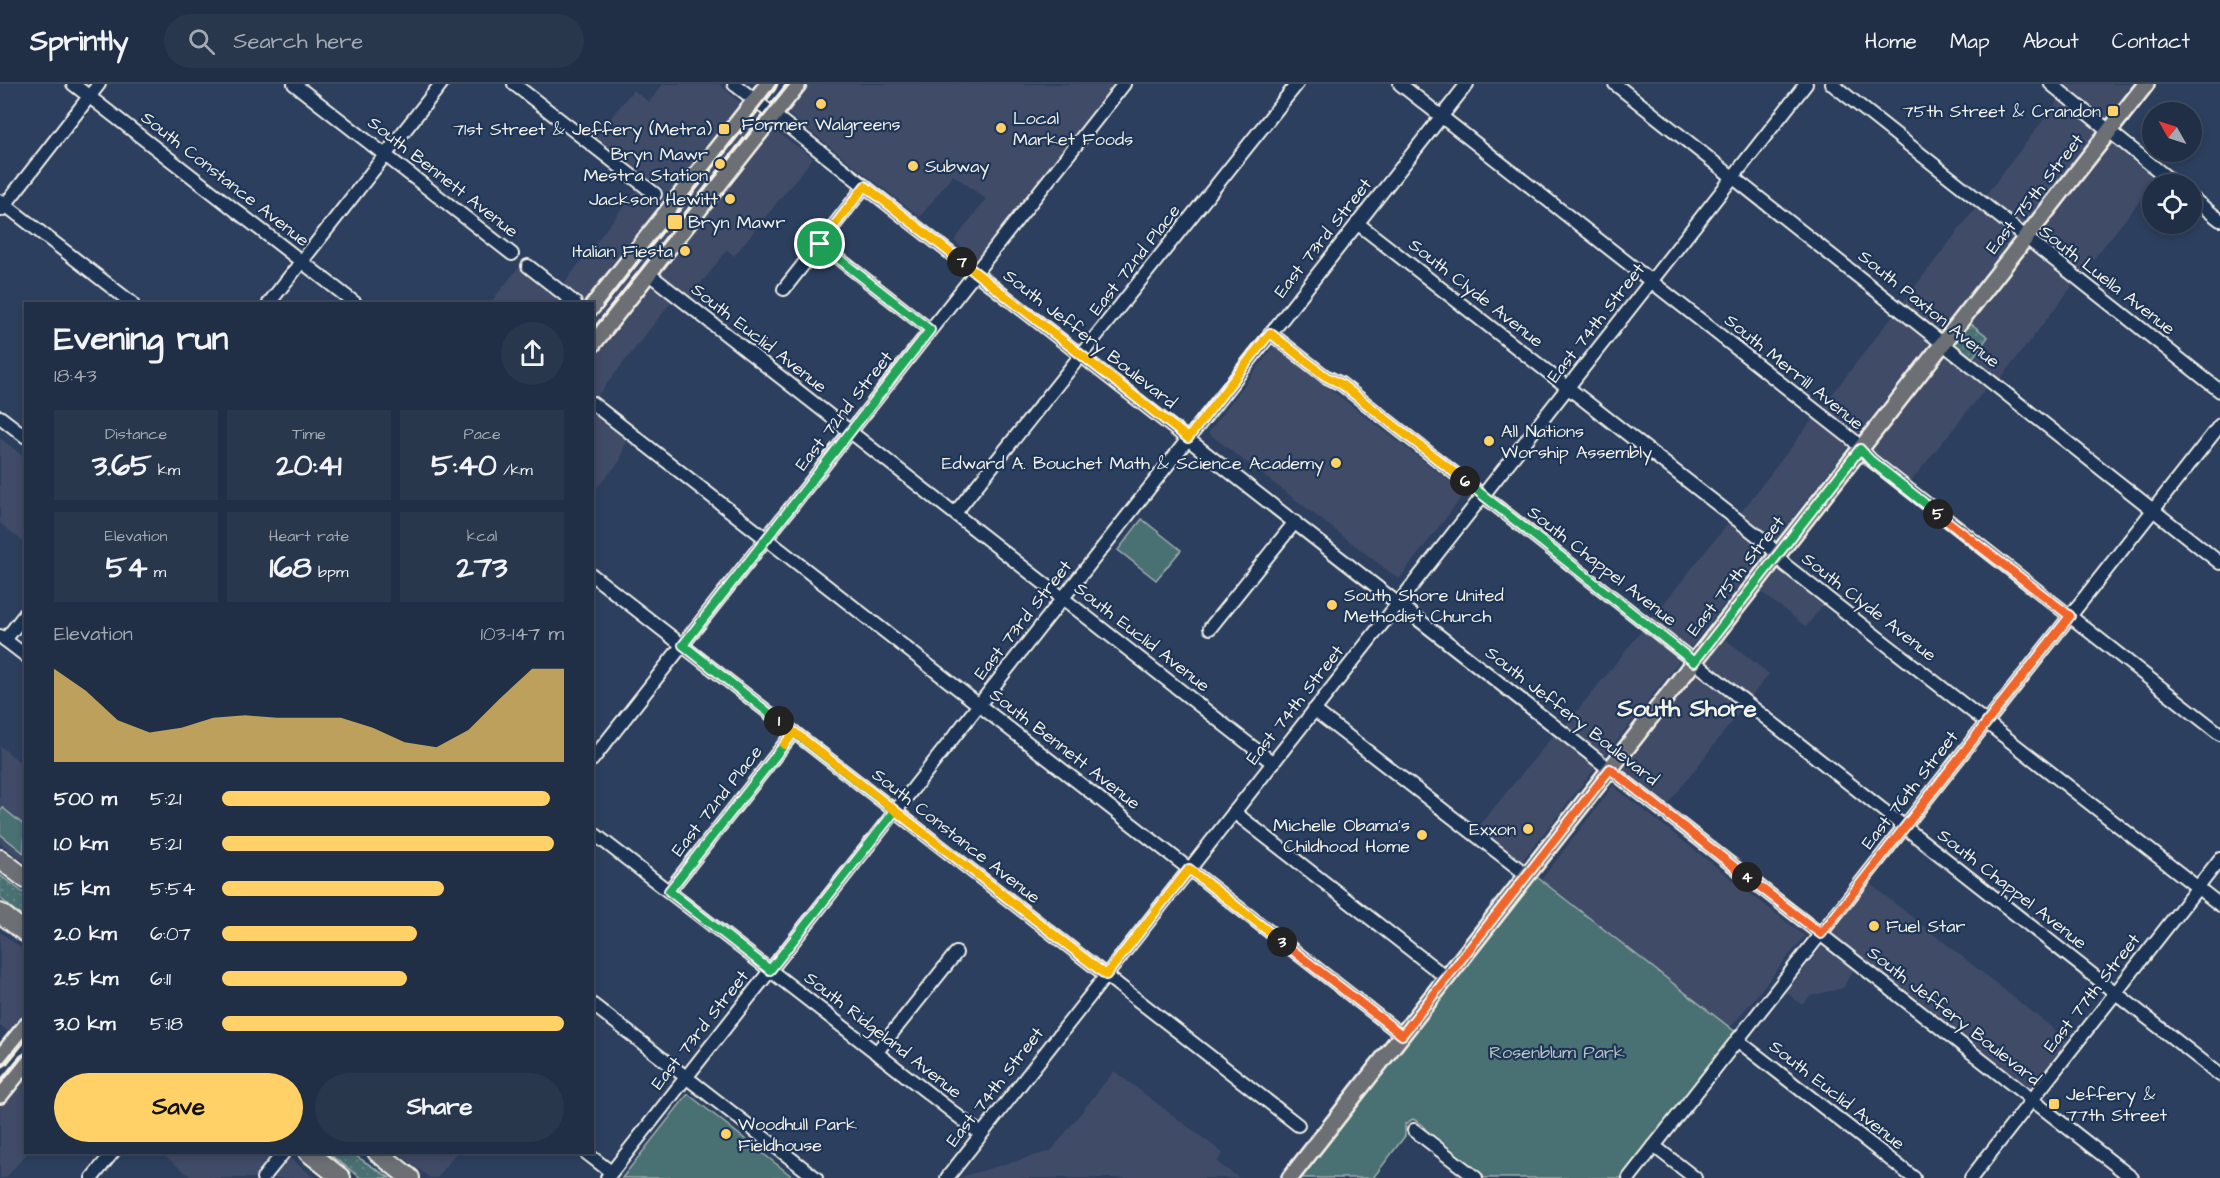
<!DOCTYPE html>
<meta charset="utf-8">
<style>
body{margin:0;font-family:"Architects Daughter",sans-serif;background:#29374d;color:#f1f3f6;height:100vh;display:flex;flex-direction:column;font-size:22px;white-space:nowrap}
*{box-sizing:border-box;margin:0}
p{font-size:20px;color:#a2a9b3}
.icon{flex:none;width:33px;height:33px;fill:none;stroke:currentColor;stroke-width:2;stroke-linecap:round;stroke-linejoin:round}
.map{position:relative;flex:1;overflow:hidden}
.side{position:absolute;left:24px;top:218px;width:570px;height:852px;display:flex;flex-direction:column;background:#212f46;border-radius:0px;box-shadow:0 3px 9px #0003,0 0 0 2px #3e4a5f}
.side>*{flex:none}
.needle{width:39px;rotate:309deg}
.tools{position:absolute;left:2142px;top:18px;display:grid;gap:12px}
.tools a{display:grid;place-items:center;width:60px;height:60px;border-radius:50%;background:#212f46;box-shadow:0 3px 9px #0003,0 0 0 2px #3e4a5f;font-size:30px}
.pin{position:absolute;display:grid;place-items:center;width:51px;height:51px;color:#fff;margin:-26px;border:3px solid #fff;border-radius:50%;box-shadow:0 2px 6px #0007}
.km{position:absolute;width:30px;height:30px;margin:-15px;border-radius:50%;background:#222;color:#fff;font-size:16px;line-height:30px;text-align:center}
.round{display:grid;place-items:center;flex:none;width:63px;height:63px;border-radius:32px;background:#29374d}
.overview{display:flex;align-items:center;justify-content:space-between;height:102px;padding:0 30px}
h1{font-size:33px;font-weight:700;line-height:45px}
.metrics{display:grid;grid-template-columns:repeat(3,1fr);gap:9px;height:102px;padding:6px 30px}
.metrics div{display:grid;align-content:center;border-radius:0px;background:#29374d;text-align:center}
.metrics b{font-size:30px;font-weight:700}
.metrics small{font-size:16px;font-weight:400}
.metrics p{font-size:16px}
.chart{height:168px;padding:12px 30px}
.chart p{display:flex;justify-content:space-between}
.chart svg{width:100%;height:108px;margin-top:6px;fill:#ffd166;opacity:.7}
.action{display:flex;gap:12px;margin-top:auto;padding:12px 30px}
.action a{flex:1;height:69px;border-radius:36px;background:#ffd166;color:#111;font-size:24px;font-weight:700;line-height:69px;text-align:center}
.action a+a{background:#29374d;color:#f1f3f6}
ul{padding:0 30px;list-style:none;font-size:20px}
li{display:grid;grid-template-columns:96px 72px 1fr;align-items:center;height:45px}
li i{height:15px;border-radius:8px;background:#ffd166}
header{display:flex;align-items:center;gap:36px;box-sizing:border-box;height:84px;padding:0 30px;background:#212f46;border-bottom:2px solid #3e4a5f}
header strong{font-size:28px}
nav{display:flex;gap:33px;margin-inline-start:auto;font-size:21px}
.search{width:420px;height:54px;background:#29374d;display:flex;align-items:center;gap:15px;box-sizing:border-box;padding:0 21px;border-radius:33px;color:#a2a9b3;font-size:22px}
.map>svg:first-child{display:block}
</style>
<header>
<strong>Sprintly</strong>
<div class="search"><svg class="icon" aria-label="search" viewBox="0 0 24 24"><circle cx="10" cy="10" r="6"/><path d="M15 15l6 6"/></svg>Search here</div>
<nav><a>Home</a><a>Map</a><a>About</a><a>Contact</a></nav>
</header>
<div class="map">
<svg width="2220" height="1094" viewBox="0 0 2220 1094">
<defs>
<pattern id="grass-dots" width="8" height="8" patternUnits="userSpaceOnUse" patternTransform="scale(1.5)"><rect width="8" height="8" fill="#4a6f72"/><path d="M2 2h.1M6 6h.1" fill="none" stroke="#658486" stroke-width="1.8" stroke-linecap="round"/></pattern>
</defs>
<rect width="100%" height="100%" fill="#2c3f5e"/>
<filter id="ink" filterUnits="userSpaceOnUse"><feTurbulence type="fractalNoise" baseFrequency=".0167" numOctaves="2"/><feDisplacementMap in="SourceGraphic" scale="12" xChannelSelector="R" yChannelSelector="G"/><feConvolveMatrix kernelMatrix="1 2 1 2 8 2 1 2 1" color-interpolation-filters="sRGB"/></filter>
<g filter="url(#ink)">
<g fill="#3f4c67">
<polygon points="663,0 719,0 743,21 587,219 582,219 561,203 638,104 653,120 661,117 665,109 661,102 648,98 594,55 633,6 649,18"/>
<polygon points="806,0 1121,0 981,178 954,157 986,115 953,91 920,133 787,29 787,25"/>
<polygon points="2061,0 2134,0 1514,787 1471,752 1551,654 1569,637 1726,442 1735,436 2055,21"/>
<polygon points="751,25 766,37 593,256 593,229"/>
<polygon points="772,44 813,74 734,172 727,166 689,215 658,188"/>
<polygon points="2112,59 2158,94 2081,191 2036,155"/>
<polygon points="2029,165 2074,200 1998,298 1971,276 1988,253 1970,239"/>
<polygon points="519,183 566,219 490,219"/>
<polygon points="648,201 672,217 595,315 593,313 592,271"/>
<polygon points="1274,262 1465,409 1399,495 1208,349"/>
<polygon points="1946,271 1987,303 1908,401 1869,369"/>
<polygon points="592,327 627,353 620,377 595,406 592,404"/>
<polygon points="0,354 25,374 25,459 0,439"/>
<polygon points="1780,483 1825,518 1806,543 1760,507"/>
<polygon points="1724,554 1769,590 1748,617 1703,580"/>
<polygon points="1696,589 1742,625 1668,720 1622,684"/>
<polygon points="0,662 25,682 25,778 0,759"/>
<polygon points="1613,702 1805,852 1730,944 1541,796"/>
<polygon points="1869,799 2070,958 2032,1006 1832,849"/>
<polygon points="0,848 25,867 25,929 10,949 0,941"/>
<polygon points="1822,862 1853,886 1843,904 1810,912 1802,921 1786,908"/>
<polygon points="1114,987 1223,1069 1217,1078 1239,1094 957,1094 1051,1067"/>
<polygon points="25,990 26,1068 28,1068 6,1094 0,1094 0,1022"/>
<polygon points="159,1068 282,1068 315,1094 193,1094"/>
<polygon points="397,1068 457,1068 437,1094 430,1094"/>
</g>
<g fill="url(#grass-dots)" stroke="#9fb0ad" stroke-width="1.5">
<polygon points="1970,239 1988,253 1971,276 1955,263 1955,257"/>
<polygon points="0,791 25,810 25,835 0,814"/>
<polygon points="327,1068 350,1068 390,1094 361,1094"/>
</g>
<g fill="#4a6f72" stroke="#9fb0ad" stroke-width="1.5">
<polygon points="1142,435 1181,466 1156,496 1118,466"/>
<polygon points="3,724 25,742 24,769 0,750 0,727"/>
<polygon points="1533,790 1738,950 1626,1094 1483,1094 1429,1052 1423,1041 1413,1035 1405,1040 1405,1052 1373,1094 1295,1094"/>
<polygon points="688,1010 794,1094 622,1094"/>
</g>
<g fill="none" stroke-linecap="round" stroke-linejoin="round">
<g stroke="#f4f1e8" stroke-width="16">
<g id="minor">
<polyline points="73,0 355,219"/>
<polyline points="294,0 512,170"/>
<polyline points="514,0 655,110"/>
<polyline points="734,0 2132,1094"/>
<polyline points="1400,0 1853,356 1871,376 2220,650"/>
<polyline points="1615,0 2220,479"/>
<polyline points="1832,0 2220,307"/>
<polyline points="2051,0 2175,100"/>
<polyline points="2192,114 2220,136"/>
<polyline points="0,117 132,219"/>
<polyline points="1,126 99,0"/>
<polyline points="1357,139 1767,459 1785,481 2220,821"/>
<polyline points="820,160 930,246"/>
<polyline points="528,182 575,219"/>
<polyline points="649,190 1273,679"/>
<polyline points="784,205 865,102"/>
<polyline points="269,219 441,0"/>
<polyline points="1270,249 1325,292 1341,300 2220,991"/>
<polyline points="592,319 1402,951"/>
<polyline points="0,333 26,353"/>
<polyline points="955,429 1297,0"/>
<polyline points="592,491 1298,1041"/>
<polyline points="1210,544 1295,438"/>
<polyline points="0,552 26,572"/>
<polyline points="5,556 26,529"/>
<polyline points="1314,626 1527,791"/>
<polyline points="592,676 1124,0"/>
<polyline points="1234,728 1447,894"/>
<polyline points="592,748 981,1050"/>
<polyline points="669,807 794,648"/>
<polyline points="592,920 816,1094"/>
<polyline points="1737,956 1914,1094"/>
<polyline points="876,969 956,869"/>
<polyline points="1414,1046 1476,1094"/>
<polyline points="1654,1062 1695,1094"/>
<polyline points="585,1068 611,1088"/>
<polyline points="92,1094 113,1068"/>
<polyline points="263,1094 284,1068"/>
<polyline points="607,1094 1467,0"/>
<polyline points="947,1094 1806,0"/>
<polyline points="1629,1094 2220,341"/>
<polyline points="1971,1094 2220,775"/>
</g>
</g>
<g stroke="#f4f1e8" stroke-width="20">
<g id="major">
<polyline points="592,223 768,0"/>
<polyline points="592,261 798,0"/>
<polyline points="0,974 26,942"/>
<polyline points="0,1011 26,979"/>
<polyline points="1290,1094 2146,0"/>
</g>
</g>
<g stroke="#f4f1e8" stroke-width="22">
<g id="highway">
<polyline points="0,775 26,795"/>
<polyline points="0,829 26,849"/>
<polyline points="308,1068 341,1094"/>
<polyline points="377,1068 410,1094"/>
</g>
</g>
<use href="#minor" stroke="#1d3557" stroke-width="12"/>
<use href="#major" stroke="#6c6f75" stroke-width="15"/>
<use href="#highway" stroke="#6c6f75" stroke-width="18"/>
<g stroke="#f4f1e8" stroke-width="3">
<polyline points="603,222 777,0"/>
<polyline points="592,247 789,0"/>
<polyline points="0,984 26,952"/>
<polyline points="0,1000 26,968"/>
</g>
</g>
</g>
<g fill="none" stroke-linecap="round" stroke-linejoin="round" filter="url(#ink)">
<g stroke="#fff" stroke-width="12">
<polyline id="split-1" points="779,637 683,561 930,246 820,160"/>
</g>
<g stroke="#fff" stroke-width="12">
<polyline id="split-2" points="779,637 895,727 770,886 669,807 784,661"/>
</g>
<g stroke="#fff" stroke-width="12">
<polyline id="split-3" points="784,661 794,648 1106,891 1189,785 1282,858"/>
</g>
<g stroke="#fff" stroke-width="12">
<polyline id="split-4" points="1282,858 1402,951 1610,685 1747,793"/>
</g>
<g stroke="#fff" stroke-width="12">
<polyline id="split-5" points="1747,793 1821,850 2070,532 1938,430"/>
</g>
<g stroke="#fff" stroke-width="12">
<polyline id="split-6" points="1465,397 1694,578 1860,365 1870,376 1938,430"/>
</g>
<g stroke="#fff" stroke-width="12">
<polyline id="split-7" points="962,178 1188,354 1270,249 1325,292 1341,300 1465,397"/>
</g>
<g stroke="#fff" stroke-width="12">
<polyline id="split-8" points="820,160 865,102 962,178"/>
</g>
<use href="#split-1" stroke="#22a559" stroke-width="8"/>
<use href="#split-2" stroke="#22a559" stroke-width="8"/>
<use href="#split-3" stroke="#f5b400" stroke-width="8"/>
<use href="#split-4" stroke="#f0652b" stroke-width="8"/>
<use href="#split-5" stroke="#f0652b" stroke-width="8"/>
<use href="#split-6" stroke="#22a559" stroke-width="8"/>
<use href="#split-7" stroke="#f5b400" stroke-width="8"/>
<use href="#split-8" stroke="#f5b400" stroke-width="8"/>
</g>
<g fill="#ffd166" stroke="#1d3557" stroke-width="2">
<circle cx="821" cy="20" r="6"/>
<rect x="2107" y="21" width="12" height="12" rx="3"/>
<circle cx="1001" cy="44" r="6"/>
<rect x="718" y="39" width="12" height="12" rx="3"/>
<circle cx="720" cy="80" r="6"/>
<circle cx="913" cy="82" r="6"/>
<circle cx="730" cy="115" r="6"/>
<rect x="667" y="130" width="16" height="16" rx="3"/>
<circle cx="685" cy="167" r="6"/>
<circle cx="1489" cy="357" r="6"/>
<circle cx="1336" cy="379" r="6"/>
<circle cx="1332" cy="521" r="6"/>
<circle cx="1528" cy="745" r="6"/>
<circle cx="1422" cy="751" r="6"/>
<circle cx="1874" cy="842" r="6"/>
<rect x="2048" y="1014" width="12" height="12" rx="3"/>
<circle cx="726" cy="1050" r="6"/>
</g>
<g text-anchor="middle" dominant-baseline="central" stroke-width="4.5" stroke-linejoin="round" paint-order="stroke">
<g font-size="18" fill="#f4f1e8" stroke="#1d3557" text-anchor="end">
<text x="2101" y="27">75th Street &amp; Crandon</text>
<text x="1013" y="34" text-anchor="start">Local<tspan x="1013" dy="21">Market Foods</tspan></text>
<text x="821" y="40" text-anchor="middle">Former Walgreens</text>
<text x="712" y="45">71st Street &amp; Jeffery (Metra)</text>
<text x="708" y="70">Bryn Mawr<tspan x="708" dy="21">Mestra Station</tspan></text>
<text x="925" y="82" text-anchor="start">Subway</text>
<text x="718" y="115">Jackson Hewitt</text>
<text x="688" y="138" text-anchor="start">Bryn Mawr</text>
<text x="673" y="167">Italian Fiesta</text>
<text x="1501" y="347" text-anchor="start">All Nations<tspan x="1501" dy="21">Worship Assembly</tspan></text>
<text x="1324" y="379">Edward A. Bouchet Math &amp; Science Academy</text>
<text x="1344" y="511" text-anchor="start">South Shore United<tspan x="1344" dy="21">Methodist Church</tspan></text>
<text x="1410" y="741">Michelle Obama's<tspan x="1410" dy="21">Childhood Home</tspan></text>
<text x="1516" y="745">Exxon</text>
<text x="1886" y="842" text-anchor="start">Fuel Star</text>
<text x="2066" y="1010" text-anchor="start">Jeffery &amp;<tspan x="2066" dy="21">77th Street</tspan></text>
<text x="738" y="1040" text-anchor="start">Woodhull Park<tspan x="738" dy="21">Fieldhouse</tspan></text>
</g>
<g font-size="18" fill="#f4f1e8" stroke="#1d3557">
<text transform="translate(443 93) rotate(38)">South Bennett Avenue</text>
<text transform="translate(225 95) rotate(38)">South Constance Avenue</text>
<text transform="translate(2035 110) rotate(-52)">East 75th Street</text>
<text transform="translate(1323 154) rotate(-52)">East 73rd Street</text>
<text transform="translate(1135 176) rotate(-52)">East 72nd Place</text>
<text transform="translate(2107 196) rotate(38)">South Luella Avenue</text>
<text transform="translate(1476 209) rotate(38)">South Clyde Avenue</text>
<text transform="translate(1929 225) rotate(39)">South Paxton Avenue</text>
<text transform="translate(1596 239) rotate(-52)">East 74th Street</text>
<text transform="translate(759 254) rotate(38)">South Euclid Avenue</text>
<text transform="translate(1090 255) rotate(38)">South Jeffery Boulevard</text>
<text transform="translate(1794 288) rotate(39)">South Merrill Avenue</text>
<text transform="translate(844 327) rotate(-52)">East 72nd Street</text>
<text transform="translate(1602 482) rotate(38)">South Chappel Avenue</text>
<text transform="translate(1736 492) rotate(-52)">East 75th Street</text>
<text transform="translate(1869 523) rotate(38)">South Clyde Avenue</text>
<text transform="translate(1023 536) rotate(-52)">East 73rd Street</text>
<text transform="translate(1142 553) rotate(38)">South Euclid Avenue</text>
<text transform="translate(1295 621) rotate(-52)">East 74th Street</text>
<text transform="translate(1572 632) rotate(38)">South Jeffery Boulevard</text>
<text transform="translate(1065 665) rotate(38)">South Bennett Avenue</text>
<text transform="translate(1910 706) rotate(-52)">East 76th Street</text>
<text transform="translate(717 717) rotate(-52)">East 72nd Place</text>
<text transform="translate(956 752) rotate(38)">South Constance Avenue</text>
<text transform="translate(2012 805) rotate(38)">South Chappel Avenue</text>
<text transform="translate(2092 909) rotate(-52)">East 77th Street</text>
<text transform="translate(1954 932) rotate(38)">South Jeffery Boulevard</text>
<text transform="translate(700 946) rotate(-52)">East 73rd Street</text>
<text transform="translate(883 951) rotate(38)">South Ridgeland Avenue</text>
<text transform="translate(995 1003) rotate(-52)">East 74th Street</text>
<text transform="translate(1837 1011) rotate(38)">South Euclid Avenue</text>
</g>
<g font-size="18" fill="#b8c4bf" stroke="#1d3557">
<text x="1557" y="968">Rosenblum Park</text>
</g>
<g font-size="24" font-weight="bold" fill="#f4f1e8" stroke="#1d3557">
<text x="1687" y="625">South Shore</text>
</g>
</g>
</svg>
<div class="tools">
<a><svg class="needle" viewBox="-14 -14 28 28"><path d="M0-13l5 13h-10z" fill="#e53935"/><path d="M0 13l5-13h-10z" fill="#a2a9b3"/></svg></a>
<a><svg class="icon" aria-label="locate" viewBox="0 0 24 24"><circle cx="12" cy="12" r="6"/><path d="M12 2v4M12 18v4M2 12h4M18 12h4"/></svg></a>
</div>
<div class="pin" style="left:820px;top:160px;background:#1e9e55"><svg class="icon" aria-label="arrive" viewBox="0 0 24 24"><path d="M6 21V4h12l-3 4 3 4H6"/></svg></div>
<b class="km" style="left:779px;top:637px">1</b>
<b class="km" style="left:1282px;top:858px">3</b>
<b class="km" style="left:1747px;top:793px">4</b>
<b class="km" style="left:1938px;top:430px">5</b>
<b class="km" style="left:1465px;top:397px">6</b>
<b class="km" style="left:962px;top:178px">7</b>
<section class="side">
<div class="overview"><div><h1>Evening run</h1><p>18:43</p></div><a class="round"><svg class="icon" aria-label="share" viewBox="0 0 24 24"><path d="M12 15V3M7 8l5-5 5 5M5 13v7h14v-7"/></svg></a></div>
<div class="metrics">
<div><p>Distance</p><b>3.65<small> km</small></b></div>
<div><p>Time</p><b>20:41</b></div>
<div><p>Pace</p><b>5:40<small> /km</small></b></div>
</div>
<div class="metrics">
<div><p>Elevation</p><b>54<small> m</small></b></div>
<div><p>Heart rate</p><b>168<small> bpm</small></b></div>
<div><p>kcal</p><b>273</b></div>
</div>
<div class="chart"><p><span>Elevation</span>103–147 m</p>
<svg viewBox="0 0 160 44" preserveAspectRatio="none"><path d="M0 44V6L10 15L20 27L30 32L40 30L50 26L60 25L70 26L80 26L90 26L100 30L110 36L120 38L130 31L140 18L150 6L160 6V44z"/></svg>
</div>
<ul>
<li><b>500 m</b>5:21<i style="width:96%"></i></li>
<li><b>1.0 km</b>5:21<i style="width:97%"></i></li>
<li><b>1.5 km</b>5:54<i style="width:65%"></i></li>
<li><b>2.0 km</b>6:07<i style="width:57%"></i></li>
<li><b>2.5 km</b>6:11<i style="width:54%"></i></li>
<li><b>3.0 km</b>5:18<i style="width:100%"></i></li>
</ul>
<div class="action"><a>Save</a><a>Share</a></div>
</section>
</div>
